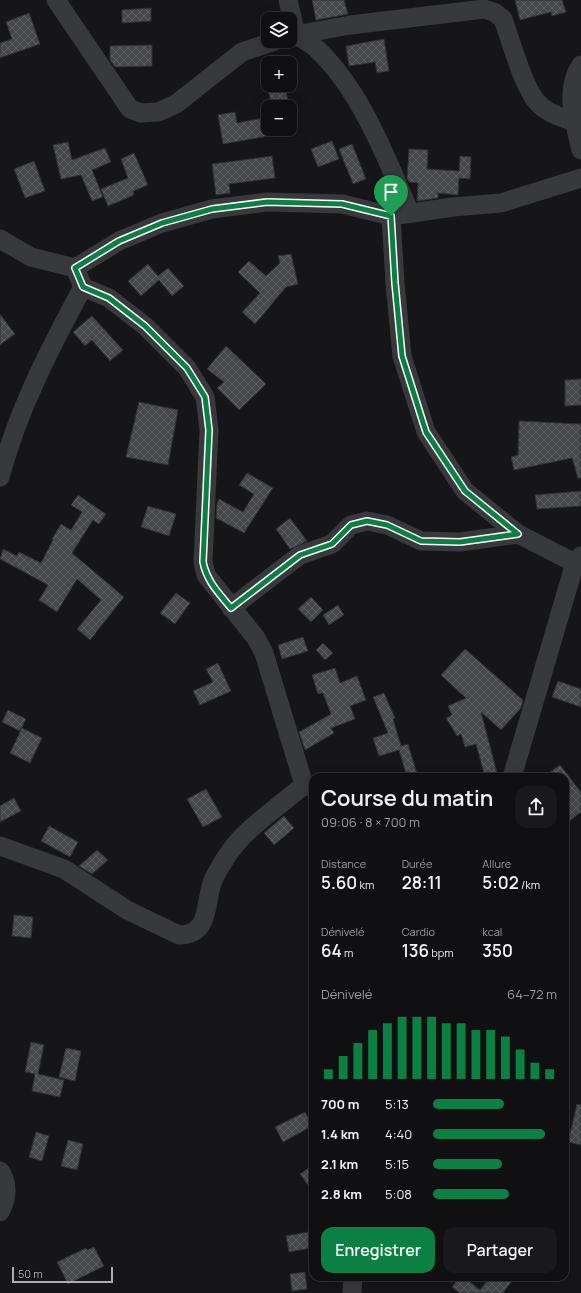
<!DOCTYPE html>
<html lang="fr">
<meta charset="utf-8">
<style>
body{margin:0;font-family:Manrope,sans-serif;background:#19191b;color:#f1f3f6;height:100vh;display:flex;flex-direction:column;font-size:15px;white-space:nowrap}
*{box-sizing:border-box;margin:0}
p{font-size:13px;color:#9c9d9f}
.icon{flex:none;width:22px;height:22px;fill:none;stroke:currentColor;stroke-width:2;stroke-linecap:round;stroke-linejoin:round}
.map{position:relative;flex:1;overflow:hidden}
.details{position:absolute;left:309px;top:773px;width:260px;height:508px;display:flex;flex-direction:column;background:#101012;border-radius:12px;box-shadow:0 4px 16px #0002,0 0 0 1px #303032}
.details>*{flex:none}
.controls{position:absolute;left:261px;top:12px;display:grid;gap:8px}
.controls a{display:grid;place-items:center;width:36px;height:36px;border-radius:8px;background:#101012;box-shadow:0 4px 16px #0002,0 0 0 1px #303032;font-size:20px}
.scale{position:absolute;left:12px;bottom:10px;width:101px;box-sizing:border-box;padding-left:4px;border:2px solid #aaafb6;border-top:0;font-size:11px;line-height:14px;white-space:nowrap;color:#aaafb6;-webkit-text-stroke:3px #111113;paint-order:stroke}
.pin{position:absolute;display:grid;place-items:center;width:34px;height:34px;color:#fff;margin:-41px -17px;border-radius:50% 50% 50% 0;rotate:-45deg;box-shadow:0 0 4px #0007}
.pin .icon{rotate:45deg}
.round{display:grid;place-items:center;flex:none;width:42px;height:42px;border-radius:12px;background:#19191b}
.summary{display:flex;align-items:center;justify-content:space-between;height:68px;padding:0 12px}
h1{font-size:22px;font-weight:600;line-height:30px}
.metrics{display:grid;grid-template-columns:repeat(3,1fr);gap:6px;height:68px;padding:4px 12px}
.metrics div{display:grid;align-content:center}
.metrics b{font-size:17px;font-weight:600}
.metrics small{font-size:11px;font-weight:400}
.metrics p{font-size:11px}
.chart{height:112px;padding:8px 12px}
.chart p{display:flex;justify-content:space-between}
.chart svg{width:100%;height:72px;margin-top:4px;stroke:#0b8043;stroke-width:6}
.cta{display:flex;gap:8px;margin-top:auto;padding:8px 12px}
.cta a{flex:1;height:46px;border-radius:12px;background:#0b8043;color:#fff;font-size:16px;font-weight:600;line-height:46px;text-align:center}
.cta a+a{background:#19191b;color:#f1f3f6}
ul{padding:0 12px;list-style:none;font-size:13px}
li{display:grid;grid-template-columns:64px 48px 1fr;align-items:center;height:30px}
li i{height:10px;border-radius:5px;background:#0b8043}
.map>svg:first-child{display:block}
</style>
<div class="map">
<svg width="581" height="1293" viewBox="0 0 581 1293">
<defs>
<pattern id="building-cross-hatch" width="8" height="8" patternUnits="userSpaceOnUse"><rect width="8" height="8" fill="#45474a"/><path d="M0 0l8 8M0 8l8-8" fill="none" stroke="#5d5f62"/></pattern>
</defs>
<rect width="100%" height="100%" fill="#161618"/>
<g fill="url(#building-cross-hatch)" stroke="#303133">
<polygon points="312,0 344,0 348,14 316,20"/>
<polygon points="515,0 562,0 566,12 552,16 551,12 520,20"/>
<polygon points="151,8 151,21 122,23 122,10"/>
<polygon points="29,13 40,44 0,58 0,43 12,39 6,22"/>
<polygon points="384,39 389,71 377,73 375,62 349,66 346,46"/>
<polygon points="152,45 152,66 115,67 110,60 110,46"/>
<polygon points="285,86 289,107 272,107 268,89"/>
<polygon points="235,112 237,123 268,117 268,136 223,144 218,115"/>
<polygon points="332,141 339,159 318,167 311,149"/>
<polygon points="68,142 72,160 105,148 111,162 92,170 103,197 92,201 81,175 61,179 53,145"/>
<polygon points="352,144 366,179 353,184 339,149"/>
<polygon points="409,149 428,150 427,169 459,171 460,156 471,157 470,179 459,178 458,195 438,193 438,198 417,201 418,183 409,182 407,178"/>
<polygon points="134,153 148,185 133,191 134,195 108,206 101,189 128,178 121,159"/>
<polygon points="272,156 275,178 229,184 230,193 216,195 212,164"/>
<polygon points="34,161 45,191 25,198 14,169"/>
<polygon points="291,254 298,284 286,287 255,324 242,312 260,293 238,272 249,261 266,276 280,263 278,256"/>
<polygon points="148,264 158,276 168,268 184,286 172,296 159,280 141,296 128,281"/>
<polygon points="0,314 15,334 0,345"/>
<polygon points="92,316 123,350 110,361 92,340 85,346 73,332"/>
<polygon points="226,346 266,384 239,410 217,388 224,382 207,369"/>
<polygon points="581,379 581,405 565,406 565,380"/>
<polygon points="139,402 178,410 168,465 126,457"/>
<polygon points="519,421 581,424 581,478 578,478 572,458 514,470 511,457 518,455"/>
<polygon points="247,473 273,488 244,533 216,518 217,504 219,499 243,512 254,494 239,485"/>
<polygon points="581,491 581,506 537,509 535,495"/>
<polygon points="78,495 106,514 99,524 93,520 72,553 124,597 90,640 77,629 101,600 77,579 57,612 39,600 48,585 0,559 3,549 17,556 19,552 41,563 53,540 52,539 61,524 71,530 82,512 71,505"/>
<polygon points="148,506 176,514 169,536 141,527"/>
<polygon points="290,518 307,541 290,549 276,529"/>
<polygon points="176,593 190,603 175,624 160,613"/>
<polygon points="311,597 323,610 311,622 298,609"/>
<polygon points="338,605 344,615 329,625 323,615"/>
<polygon points="303,637 308,651 282,659 278,645"/>
<polygon points="323,643 333,653 325,660 316,650"/>
<polygon points="465,649 523,700 521,708 501,730 481,712 498,777 485,777 476,744 465,747 461,734 457,736 446,718 452,715 448,706 466,698 441,675"/>
<polygon points="218,663 231,691 200,705 193,691 213,682 206,669"/>
<polygon points="335,668 340,683 357,676 366,700 350,706 355,719 331,728 334,733 305,750 299,732 331,714 323,693 318,694 312,675"/>
<polygon points="558,681 581,689 581,707 552,697"/>
<polygon points="384,693 395,718 393,719 401,746 408,744 418,777 407,777 399,750 379,756 373,738 388,733 373,697"/>
<polygon points="8,710 26,719 20,731 2,722"/>
<polygon points="22,728 42,738 30,763 10,753"/>
<polygon points="560,765 581,792 581,812 565,824 565,777 543,777"/>
<polygon points="206,789 222,817 203,827 187,799"/>
<polygon points="14,798 21,811 0,822 0,806"/>
<polygon points="284,816 294,828 274,845 264,833"/>
<polygon points="49,826 78,842 70,857 41,841"/>
<polygon points="97,850 108,860 92,874 79,866"/>
<polygon points="14,915 33,917 31,938 12,936"/>
<polygon points="31,1042 44,1045 38,1074 64,1080 60,1097 32,1091 35,1074 25,1072"/>
<polygon points="66,1048 81,1051 75,1081 59,1077"/>
<polygon points="577,1104 581,1105 581,1145 568,1142"/>
<polygon points="305,1112 312,1126 283,1142 275,1127"/>
<polygon points="36,1132 49,1136 42,1161 29,1157"/>
<polygon points="68,1140 83,1144 77,1170 61,1166"/>
<polygon points="313,1165 313,1192 300,1174"/>
<polygon points="308,1232 311,1248 289,1252 286,1236"/>
<polygon points="94,1247 104,1266 68,1284 57,1262 86,1248 87,1250"/>
<polygon points="305,1272 307,1289 292,1291 290,1274"/>
<polygon points="460,1277 464,1277 480,1290 490,1277 515,1277 503,1293 460,1293 452,1287"/>
</g>
<g fill="none" stroke-linecap="round" stroke-linejoin="round">
<g stroke="#38393c" stroke-width="19">
<polyline points="56,0 130,109 141,113 158,112 176,104 242,52 275,41"/>
<path d="M288,0L296,34C303,40 312,44 318,50C361,91 387,159 410,213"/>
<path d="M290,36L350,25L484,9L494,12L503,19C511,41 523,86 537,102C546,113 561,117 574,122"/>
<path d="M581,65C564,89 575,125 581,150"/>
<polyline points="398,215 453,207 501,203 581,178"/>
<polyline points="0,239 31,257 75,268 119,241 162,223 212,209 267,202 342,204 391,216 395,283 402,356 426,432 465,491 518,534 575,563"/>
<polyline points="75,268 83,287 109,298 145,326 187,368 205,397 209,430 203,562 206,575 256,638 264,653 304,785"/>
<path d="M0,477C18,410 50,348 83,287"/>
<polyline points="231,608 300,555 332,544 351,525 367,521 387,525 421,541 460,542 518,534"/>
<polyline points="512,777 575,563 581,556"/>
<path d="M0,846L64,869L127,910L179,935C214,935 203,897 215,876C222,863 232,847 243,836C261,818 284,802 304,785L313,788"/>
<path d="M0,1171C9,1184 7,1199 0,1212"/>
<polyline points="352,1293 353,1277"/>
</g>
</g>
<g fill="none" stroke-linecap="round" stroke-linejoin="round">
<g stroke="#fff" stroke-width="8">
<path id="route" d="M267,202L342,204L391,216L395,283L402,356L426,432L465,491L518,534L460,542L421,541L387,525L367,521L351,525L332,544L300,555L231,608C219,593 207,582 203,562L209,430L205,397L187,368L145,326L109,298L83,287L75,268L119,241L162,223L212,209Z"/>
</g>
<use href="#route" stroke="#0b8043" stroke-width="5"/>
</g>
</svg>
<div class="controls">
<a><svg class="icon" aria-label="layers" viewBox="0 0 24 24"><path d="M12 4l9 5-9 5-9-5zM3 14l9 5 9-5"/></svg></a>
<a>+</a>
<a>−</a>
</div>
<div class="scale">50 m</div>
<div class="pin" style="left:391px;top:216px;background:#1e9e55"><svg class="icon" aria-label="arrive" viewBox="0 0 24 24"><path d="M6 21V4h12l-3 4 3 4H6"/></svg></div>
<section class="details">
<div class="summary"><div><h1>Course du matin</h1><p>09:06 · 8 × 700 m</p></div><a class="round"><svg class="icon" aria-label="share" viewBox="0 0 24 24"><path d="M12 15V3M7 8l5-5 5 5M5 13v7h14v-7"/></svg></a></div>
<div class="metrics">
<div><p>Distance</p><b>5.60<small> km</small></b></div>
<div><p>Durée</p><b>28:11</b></div>
<div><p>Allure</p><b>5:02<small> /km</small></b></div>
</div>
<div class="metrics">
<div><p>Dénivelé</p><b>64<small> m</small></b></div>
<div><p>Cardio</p><b>136<small> bpm</small></b></div>
<div><p>kcal</p><b>350</b></div>
</div>
<div class="chart"><p><span>Dénivelé</span>64–72 m</p>
<svg viewBox="0 0 160 44" preserveAspectRatio="none"><path d="M5 44V38M15 44V30M25 44V22M35 44V14M45 44V10M55 44V6M65 44V6M75 44V6M85 44V10M95 44V10M105 44V14M115 44V14M125 44V18M135 44V26M145 44V34M155 44V38"/></svg>
</div>
<ul>
<li><b>700 m</b>5:13<i style="width:57%"></i></li>
<li><b>1.4 km</b>4:40<i style="width:90%"></i></li>
<li><b>2.1 km</b>5:15<i style="width:56%"></i></li>
<li><b>2.8 km</b>5:08<i style="width:61%"></i></li>
</ul>
<div class="cta"><a>Enregistrer</a><a>Partager</a></div>
</section>
</div>
